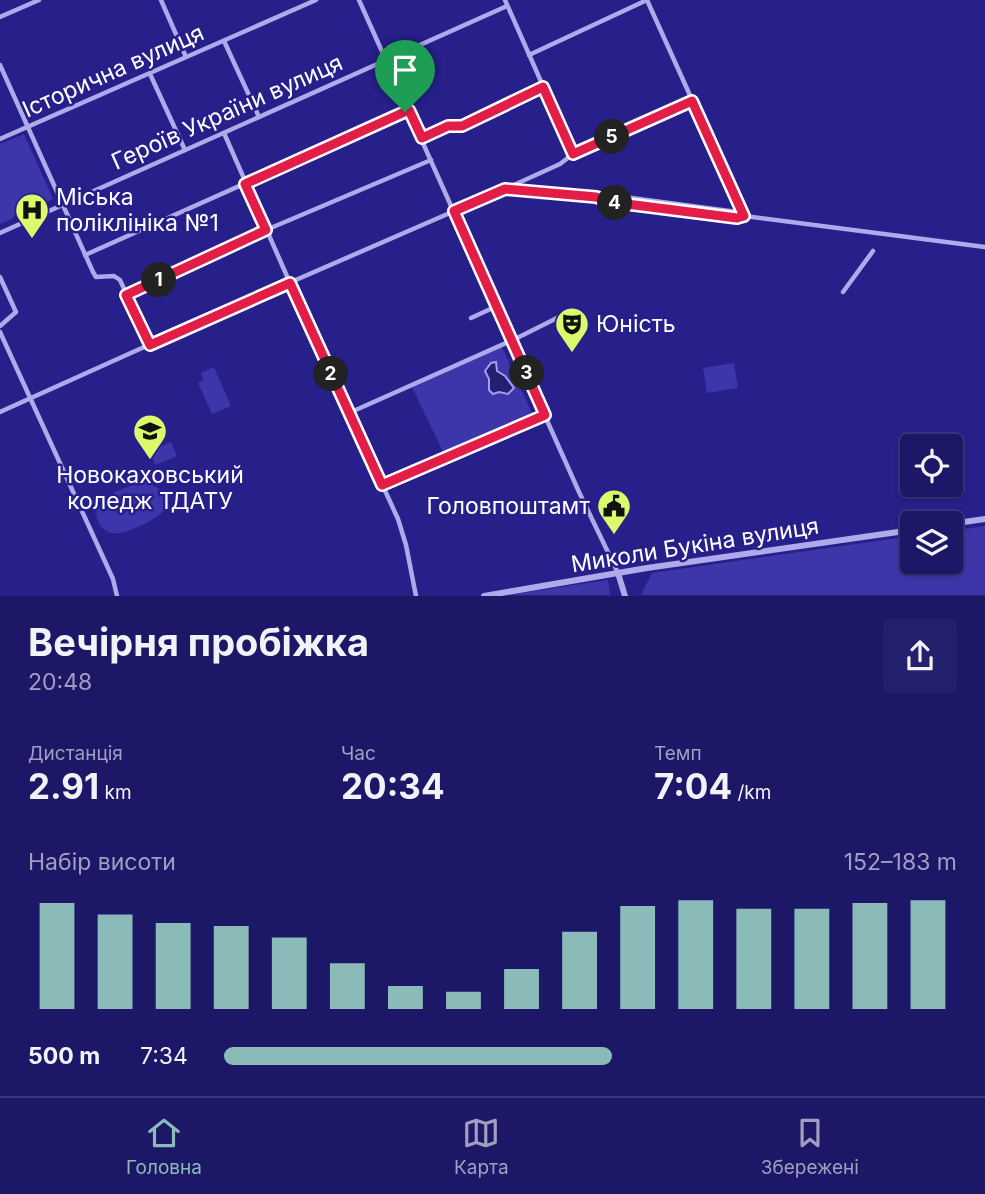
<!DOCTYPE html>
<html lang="uk">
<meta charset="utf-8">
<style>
body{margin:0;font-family:Inter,sans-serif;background:#25206e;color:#f1f3f6;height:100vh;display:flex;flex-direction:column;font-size:26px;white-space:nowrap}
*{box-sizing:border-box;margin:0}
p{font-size:23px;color:#a09fc0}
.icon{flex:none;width:38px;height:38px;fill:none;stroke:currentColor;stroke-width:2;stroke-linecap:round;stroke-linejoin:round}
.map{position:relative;height:596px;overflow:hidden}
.sheet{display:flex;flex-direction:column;background:#1d1768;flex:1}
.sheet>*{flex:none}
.tools{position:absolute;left:900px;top:434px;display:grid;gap:14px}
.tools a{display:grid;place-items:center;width:63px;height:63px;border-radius:7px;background:#1d1768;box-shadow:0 2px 5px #0004,0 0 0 2px #3b367c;font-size:35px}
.pin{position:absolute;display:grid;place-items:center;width:60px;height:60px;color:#fff;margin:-72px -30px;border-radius:50% 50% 50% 0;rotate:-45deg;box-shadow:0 0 7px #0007}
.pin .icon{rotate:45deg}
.km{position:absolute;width:35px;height:35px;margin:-18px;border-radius:50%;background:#222;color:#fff;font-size:19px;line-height:35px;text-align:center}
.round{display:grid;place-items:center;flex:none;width:74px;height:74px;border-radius:7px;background:#25206e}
.summary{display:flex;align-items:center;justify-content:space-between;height:119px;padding:0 28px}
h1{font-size:38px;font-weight:700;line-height:52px}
.stats{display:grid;grid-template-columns:repeat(3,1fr);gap:10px;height:119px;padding:7px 28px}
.stats div{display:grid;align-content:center}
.stats b{font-size:35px;font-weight:700}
.stats small{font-size:19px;font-weight:400}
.stats p{font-size:19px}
.chart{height:196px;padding:14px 28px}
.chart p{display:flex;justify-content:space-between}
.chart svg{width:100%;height:126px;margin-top:7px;stroke:#8bbbb9;stroke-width:6}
ul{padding:0 28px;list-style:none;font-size:23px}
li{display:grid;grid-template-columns:112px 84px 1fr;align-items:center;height:52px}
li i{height:18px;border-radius:9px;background:#8bbbb9}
.tabs{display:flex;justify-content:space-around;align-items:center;height:98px;border-top:2px solid #3b367c;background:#1d1768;font-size:19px;color:#a09fc0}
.tabs a{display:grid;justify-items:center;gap:4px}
.tabs .active{color:#8bbbb9}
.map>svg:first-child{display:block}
</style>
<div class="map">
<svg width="985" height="596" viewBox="0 0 985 596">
<rect width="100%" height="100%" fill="#271f8a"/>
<g fill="#3d36aa">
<polygon points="24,134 53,199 26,212 17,212 12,219 0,224 0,144"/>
<polygon points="502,347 532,413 444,454 412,387"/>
<polygon points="734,363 738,388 707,393 703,368"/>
<polygon points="214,367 231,406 212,414 198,383 203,380 201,373"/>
<polygon points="159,441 162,446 171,442 177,456 155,465 147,446"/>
<path d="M142,482C158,484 165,492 165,509C158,519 124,536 111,533C95,528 91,507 105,497C116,490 130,487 142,482Z"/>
<polygon points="985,526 985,595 641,595 652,573 912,536 912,562 950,562 950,531"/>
<polygon points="608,580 610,595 509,595"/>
</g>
<polygon fill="#251f71" stroke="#a29fed" stroke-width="2" points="496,362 497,371 505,376 514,388 508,394 499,392 493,394 489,390 489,379 485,371 491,363"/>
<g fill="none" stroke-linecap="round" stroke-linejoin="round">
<g stroke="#afabeb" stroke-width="4.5">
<polyline points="161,0 186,57"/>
<polyline points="359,0 579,492 618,573"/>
<polyline points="505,0 573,154"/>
<polyline points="647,0 744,215"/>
<polyline points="0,17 39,0"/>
<polyline points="224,41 259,117"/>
<polyline points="529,55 647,0"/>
<polyline points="0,65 93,272 96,277 114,276 120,280 150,345"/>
<polyline points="150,74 185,150"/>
<polyline points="224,133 290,283 398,519 406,545 416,596"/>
<polyline points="422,138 448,126 462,126 543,87"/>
<polyline points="0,139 316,0"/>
<polyline points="506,189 596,197 608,202 737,218 743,216"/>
<polyline points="596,197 609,195 737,212 744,216 985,247"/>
<polyline points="0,233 507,6"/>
<polyline points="85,255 409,110"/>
<polyline points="0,277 16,312 0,326"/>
<polyline points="843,292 873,251"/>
<polyline points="126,295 266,230 431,160"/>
<polyline points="471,318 497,306"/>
<polyline points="0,332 113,579 117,596"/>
<polyline points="0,412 213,316 505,189 560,164 573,154 692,101"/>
<polyline points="349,413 513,340 569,312"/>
<polyline points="382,485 545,415"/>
</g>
<g stroke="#afabeb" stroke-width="6">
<polyline points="950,524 985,519"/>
<polyline points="618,573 625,596"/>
<polyline points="484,596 647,568 912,530"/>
</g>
</g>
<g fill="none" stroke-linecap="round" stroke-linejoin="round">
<g stroke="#fff" stroke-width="14">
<polygon id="route" points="543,87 573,154 692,101 744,216 737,218 611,202 596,197 505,189 454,211 545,415 382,485 290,283 150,345 126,295 266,230 245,184 409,110 422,138 448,126 462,126"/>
</g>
<use href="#route" stroke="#e11d48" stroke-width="9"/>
</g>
<defs>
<g id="hospital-pin" transform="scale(1.75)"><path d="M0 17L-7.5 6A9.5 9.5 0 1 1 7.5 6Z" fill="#daf96b" stroke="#271f8a"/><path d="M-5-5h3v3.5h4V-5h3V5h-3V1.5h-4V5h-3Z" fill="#111"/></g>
<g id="theatre-pin" transform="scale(1.75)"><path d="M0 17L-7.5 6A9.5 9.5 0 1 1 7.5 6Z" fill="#daf96b" stroke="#271f8a"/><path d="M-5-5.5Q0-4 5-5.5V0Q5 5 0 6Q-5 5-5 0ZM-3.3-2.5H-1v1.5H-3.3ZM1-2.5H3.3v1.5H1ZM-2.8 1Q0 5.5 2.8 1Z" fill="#111"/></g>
<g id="university-pin" transform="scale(1.75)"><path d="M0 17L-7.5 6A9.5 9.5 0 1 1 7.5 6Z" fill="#daf96b" stroke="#271f8a"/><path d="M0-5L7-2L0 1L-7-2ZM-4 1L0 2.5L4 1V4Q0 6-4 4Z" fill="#111"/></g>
<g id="civic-pin" transform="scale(1.75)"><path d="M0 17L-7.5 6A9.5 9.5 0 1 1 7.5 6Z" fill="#daf96b" stroke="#271f8a"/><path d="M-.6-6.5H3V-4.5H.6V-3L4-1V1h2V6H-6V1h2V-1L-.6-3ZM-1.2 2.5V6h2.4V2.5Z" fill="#111"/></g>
</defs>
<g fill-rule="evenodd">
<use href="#hospital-pin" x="32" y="210"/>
<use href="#theatre-pin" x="572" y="324"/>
<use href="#university-pin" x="150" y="431"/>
<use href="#civic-pin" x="614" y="506"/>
</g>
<g text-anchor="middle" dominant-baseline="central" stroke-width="5" stroke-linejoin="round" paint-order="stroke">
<g font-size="23" fill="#fff" stroke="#271f8a">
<text transform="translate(113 71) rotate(-24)">Історична вулиця</text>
<text transform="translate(227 112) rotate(-24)">Героїв України вулиця</text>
<text transform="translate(695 545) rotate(-9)">Миколи Букіна вулиця</text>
</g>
<g font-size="23" fill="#fff" stroke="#271f8a" text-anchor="start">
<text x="56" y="197">Міська<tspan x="56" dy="26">поліклініка №1</tspan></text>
<text x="596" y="324">Юність</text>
<text x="150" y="475" text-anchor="middle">Новокаховський<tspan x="150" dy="26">коледж ТДАТУ</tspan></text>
<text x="590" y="506" text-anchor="end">Головпоштамт</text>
</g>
</g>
</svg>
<div class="tools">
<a><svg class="icon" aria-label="locate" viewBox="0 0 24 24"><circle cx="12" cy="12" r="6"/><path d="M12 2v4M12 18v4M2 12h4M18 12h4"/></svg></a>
<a><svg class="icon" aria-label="layers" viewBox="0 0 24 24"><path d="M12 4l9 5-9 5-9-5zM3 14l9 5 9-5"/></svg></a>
</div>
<div class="pin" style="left:405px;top:112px;background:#1e9e55"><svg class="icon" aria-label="arrive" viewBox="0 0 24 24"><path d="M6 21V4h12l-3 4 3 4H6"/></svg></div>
<b class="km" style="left:159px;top:280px">1</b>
<b class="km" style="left:331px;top:374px">2</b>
<b class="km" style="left:527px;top:373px">3</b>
<b class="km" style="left:615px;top:203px">4</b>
<b class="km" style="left:612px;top:137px">5</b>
</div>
<section class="sheet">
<div class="summary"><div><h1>Вечірня пробіжка</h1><p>20:48</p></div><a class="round"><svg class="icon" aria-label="share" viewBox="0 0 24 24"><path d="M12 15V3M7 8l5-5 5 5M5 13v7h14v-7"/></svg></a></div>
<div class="stats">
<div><p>Дистанція</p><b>2.91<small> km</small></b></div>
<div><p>Час</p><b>20:34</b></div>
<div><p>Темп</p><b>7:04<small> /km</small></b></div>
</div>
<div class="chart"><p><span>Набір висоти</span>152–183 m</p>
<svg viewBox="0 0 160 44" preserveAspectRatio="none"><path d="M5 44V7M15 44V11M25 44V14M35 44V15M45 44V19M55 44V28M65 44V36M75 44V38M85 44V30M95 44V17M105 44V8M115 44V6M125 44V9M135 44V9M145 44V7M155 44V6"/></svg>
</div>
<ul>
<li><b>500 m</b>7:34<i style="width:53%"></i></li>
</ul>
</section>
<nav class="tabs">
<a class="active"><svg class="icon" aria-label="home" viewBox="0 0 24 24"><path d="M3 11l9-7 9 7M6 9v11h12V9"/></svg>Головна</a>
<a><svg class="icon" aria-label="map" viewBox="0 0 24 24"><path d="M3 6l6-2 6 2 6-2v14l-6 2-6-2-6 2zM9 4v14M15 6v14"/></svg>Карта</a>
<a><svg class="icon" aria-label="saved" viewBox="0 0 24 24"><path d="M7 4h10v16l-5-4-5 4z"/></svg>Збережені</a>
</nav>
